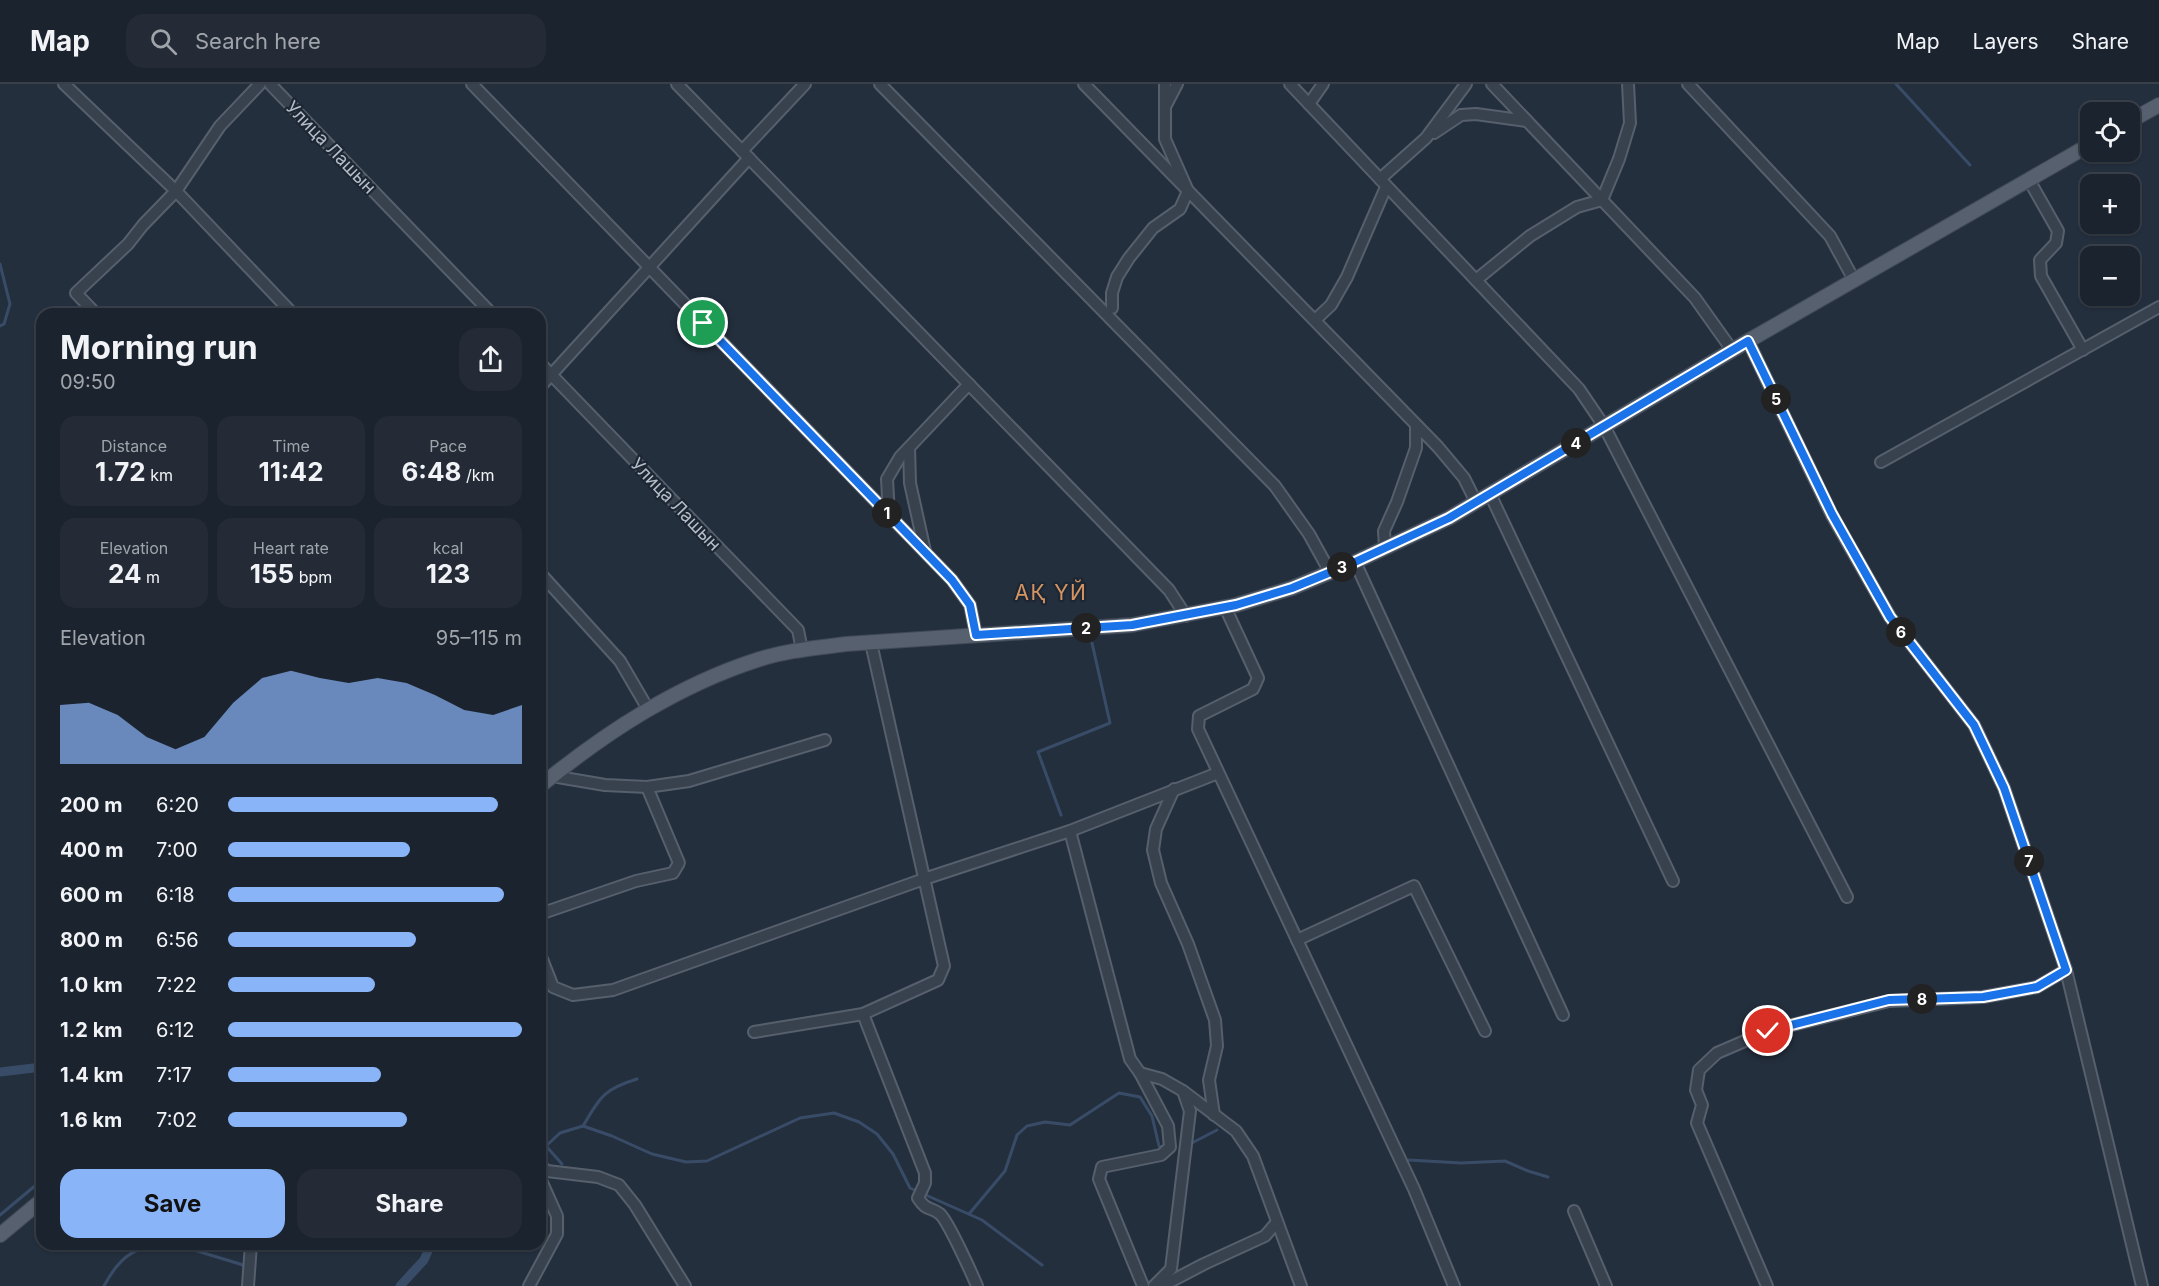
<!DOCTYPE html>
<meta charset="utf-8">
<style>
body{margin:0;font-family:Inter,sans-serif;background:#242b36;color:#f1f3f6;height:100vh;display:flex;flex-direction:column;font-size:22px;white-space:nowrap}
*{box-sizing:border-box;margin:0}
p{font-size:20px;color:#a0a4aa}
.icon{flex:none;width:33px;height:33px;fill:none;stroke:currentColor;stroke-width:2;stroke-linecap:round;stroke-linejoin:round}
.map{position:relative;flex:1;overflow:hidden}
.sheet{position:absolute;left:36px;top:224px;width:510px;height:942px;display:flex;flex-direction:column;background:#1b232e;border-radius:18px;box-shadow:0 2px 4px #0004,0 0 0 2px #39404a}
.sheet>*{flex:none}
.tools{position:absolute;left:2080px;top:18px;display:grid;gap:12px}
.tools a{display:grid;place-items:center;width:60px;height:60px;border-radius:12px;background:#1b232e;box-shadow:0 2px 4px #0004,0 0 0 2px #39404a;font-size:30px}
.pin{position:absolute;display:grid;place-items:center;width:51px;height:51px;color:#fff;margin:-26px;border:3px solid #fff;border-radius:50%;box-shadow:0 2px 6px #0007}
.km{position:absolute;width:30px;height:30px;margin:-15px;border-radius:50%;background:#222;color:#fff;font-size:16px;line-height:30px;text-align:center}
.round{display:grid;place-items:center;flex:none;width:63px;height:63px;border-radius:18px;background:#242b36}
.head{display:flex;align-items:center;justify-content:space-between;height:102px;padding:0 24px}
h1{font-size:33px;font-weight:700;line-height:45px}
.stats{display:grid;grid-template-columns:repeat(3,1fr);gap:9px;height:102px;padding:6px 24px}
.stats div{display:grid;align-content:center;border-radius:15px;background:#242b36;text-align:center}
.stats b{font-size:26px;font-weight:700}
.stats small{font-size:16px;font-weight:400}
.stats p{font-size:16px}
.chart{height:168px;padding:12px 24px}
.chart p{display:flex;justify-content:space-between}
.chart svg{width:100%;height:108px;margin-top:6px;fill:#8ab4f8;opacity:.7}
.action{display:flex;gap:12px;margin-top:auto;padding:12px 24px}
.action a{flex:1;height:69px;border-radius:18px;background:#8ab4f8;color:#111;font-size:24px;font-weight:700;line-height:69px;text-align:center}
.action a+a{background:#242b36;color:#f1f3f6}
ul{padding:0 24px;list-style:none;font-size:20px}
li{display:grid;grid-template-columns:96px 72px 1fr;align-items:center;height:45px}
li i{height:15px;border-radius:8px;background:#8ab4f8}
header{display:flex;align-items:center;gap:36px;box-sizing:border-box;height:84px;padding:0 30px;background:#1b232e;border-bottom:2px solid #39404a}
header strong{font-size:28px}
nav{display:flex;gap:33px;margin-inline-start:auto;font-size:21px}
.search{width:420px;height:54px;background:#242b36;display:flex;align-items:center;gap:15px;box-sizing:border-box;padding:0 21px;border-radius:18px;color:#a0a4aa;font-size:22px}
.map>svg:first-child{display:block}
</style>
<header>
<strong>Map</strong>
<div class="search"><svg class="icon" aria-label="search" viewBox="0 0 24 24"><circle cx="10" cy="10" r="6"/><path d="M15 15l6 6"/></svg>Search here</div>
<nav><a>Map</a><a>Layers</a><a>Share</a></nav>
</header>
<div class="map">
<svg width="2159" height="1202" viewBox="0 0 2159 1202">
<rect width="100%" height="100%" fill="#242f3e"/>
<g fill="none" stroke-linecap="round" stroke-linejoin="round">
<g stroke="#394c67" stroke-width="3">
<polyline points="1896,0 1970,81"/>
<polyline points="0,180 10,220 4,240 0,242"/>
<polyline points="1061,731 1038,668 1110,639 1092,559"/>
<path d="M583,1042C600,1013 604,1005 637,995"/>
<polyline points="540,1061 546,1062 562,1080"/>
<polyline points="1188,1061 1217,1046"/>
<polyline points="546,1062 560,1049 583,1042 612,1052 652,1070 686,1078 707,1077 800,1034 834,1029 859,1038 877,1050 893,1070 910,1104 982,1136 1042,1181"/>
<polyline points="1409,1076 1461,1079 1505,1077 1528,1087 1548,1093"/>
<polyline points="969,1130 1005,1087 1017,1051 1027,1042 1045,1038 1070,1041 1119,1009 1140,1013 1152,1032 1159,1062 1165,1064"/>
<polyline points="0,1131 42,1096"/>
<polyline points="174,1160 240,1180 245,1182 244,1184"/>
<path d="M104,1202C121,1170 137,1161 172,1160"/>
</g>
<g stroke="#394c67" stroke-width="9">
<polyline points="0,988 42,983"/>
<polyline points="400,1202 424,1176 431,1160"/>
</g>
<g stroke="#565f6c" stroke-width="14">
<g id="minor">
<polyline points="64,0 176,107 293,230"/>
<polyline points="270,0 492,230"/>
<polyline points="472,0 952,496 970,521 976,551"/>
<polyline points="677,0 1169,506 1186,532"/>
<polyline points="880,0 1275,402 1309,450 1330,488"/>
<polyline points="1084,0 1438,363 1464,394 1476,418"/>
<polyline points="1290,0 1579,305 1604,342 1847,813"/>
<polyline points="1492,0 1695,214 1732,266"/>
<polyline points="1688,0 1830,152 1854,196"/>
<polyline points="1309,20 1323,0"/>
<polyline points="1166,21 1177,0"/>
<polyline points="1434,49 1461,31 1476,30 1527,37"/>
<polyline points="742,67 805,0"/>
<polyline points="1380,95 1426,54 1466,0"/>
<polyline points="2029,96 2058,147 2056,159 2040,176 2041,192 2083,266"/>
<polyline points="1476,196 1530,152 1577,123 1602,116 1619,75 1630,39 1628,0"/>
<polyline points="1112,224 1112,209 1117,193 1129,174 1153,144 1180,125 1188,107 1165,55 1165,0"/>
<polyline points="96,230 76,209 128,160 143,141 176,107 220,42 260,0"/>
<polyline points="1315,236 1331,221 1347,193 1386,103"/>
<polyline points="1748,257 1832,431 1890,533 1974,641 2004,704 2066,886 2142,1202"/>
<polyline points="540,279 798,546 802,566"/>
<polyline points="41,290 42,292"/>
<polyline points="540,303 749,74"/>
<polyline points="909,364 910,399 925,467"/>
<polyline points="1881,378 2159,223"/>
<polyline points="1490,410 1673,797"/>
<polyline points="889,431 887,395 900,373 969,300"/>
<polyline points="1385,463 1384,447 1397,418 1416,364 1416,341"/>
<polyline points="1355,478 1563,931"/>
<polyline points="540,489 620,577 648,625"/>
<polyline points="1225,523 1258,594 1253,605 1199,632 1198,645 1414,1105 1454,1202"/>
<polyline points="552,692 605,701 647,703 689,697 825,656"/>
<polyline points="1174,705 1156,745 1153,766 1161,799 1188,860 1215,936 1217,962 1209,996 1214,1031"/>
<polyline points="1070,747 1130,975 1140,989 1162,995 1183,1007 1236,1047 1253,1072 1301,1202"/>
<polyline points="540,830 636,797 673,789 679,779 647,703"/>
<polyline points="1297,856 1414,802 1485,947"/>
<polyline points="540,870 553,903 573,911 613,906 924,795 1070,747 1218,689"/>
<path d="M863,930L925,1089V1099L918,1114C927,1128 930,1122 940,1130C948,1137 972,1190 977,1202"/>
<polyline points="754,948 863,930 938,896 944,882 871,559"/>
<polyline points="1140,989 1168,1042 1170,1063 1161,1071 1102,1083 1099,1095 1143,1202"/>
<polyline points="540,1081 547,1087 598,1093 619,1101 635,1121 685,1202"/>
<polyline points="1574,1127 1606,1202"/>
<polyline points="248,1202 251,1160"/>
<polyline points="529,1202 557,1150 557,1132 540,1094"/>
<polyline points="1154,1202 1171,1185 1190,1027 1183,1007"/>
<polyline points="1162,1202 1204,1180 1265,1152 1277,1138"/>
<polyline points="1767,1202 1697,1039 1702,1021 1696,1006 1699,986 1717,969 1768,947 1889,917 1983,913 2037,903 2066,886"/>
</g>
</g>
<g stroke="#414a57" stroke-width="16">
<g id="major">
<polyline points="2130,37 2159,21"/>
<path d="M540,702C606,648 678,601 760,575C788,566 817,564 846,560L1132,541L1236,521L1292,504L1355,478L1449,434L1748,257L2091,60"/>
<polyline points="0,1151 42,1116"/>
</g>
</g>
<use href="#minor" stroke="#38414e" stroke-width="10"/>
<use href="#major" stroke="#56606e" stroke-width="14"/>
</g>
<g fill="none" stroke-linecap="round" stroke-linejoin="round">
<g stroke="#fff" stroke-width="12">
<polyline id="route" points="703,239 952,496 970,521 976,551 1132,541 1236,521 1292,504 1355,478 1449,434 1748,257 1832,430 1890,533 1974,641 2004,704 2066,886 2037,903 1983,913 1889,916 1768,947"/>
</g>
<use href="#route" stroke="#1a73e8" stroke-width="8"/>
</g>
<g text-anchor="middle" dominant-baseline="central" stroke-width="4.5" stroke-linejoin="round" paint-order="stroke">
<g font-size="18" fill="#b4bcc9" stroke="#1d2633">
<text transform="translate(331 63) rotate(46)">Улица Лашын</text>
<text transform="translate(676 420) rotate(46)">Улица Лашын</text>
</g>
<g font-size="21" letter-spacing="1.5" fill="#d59563" stroke="#1d2633">
<text x="1051" y="508">АҚ ҮЙ</text>
</g>
</g>
</svg>
<div class="tools">
<a><svg class="icon" aria-label="locate" viewBox="0 0 24 24"><circle cx="12" cy="12" r="6"/><path d="M12 2v4M12 18v4M2 12h4M18 12h4"/></svg></a>
<a>+</a>
<a>−</a>
</div>
<div class="pin" style="left:703px;top:239px;background:#1e9e55"><svg class="icon" aria-label="arrive" viewBox="0 0 24 24"><path d="M6 21V4h12l-3 4 3 4H6"/></svg></div>
<div class="pin" style="left:1768px;top:947px;background:#d93025"><svg class="icon" aria-label="check" viewBox="0 0 24 24"><path d="M5 12l5 5 9-10"/></svg></div>
<b class="km" style="left:887px;top:429px">1</b>
<b class="km" style="left:1086px;top:544px">2</b>
<b class="km" style="left:1342px;top:483px">3</b>
<b class="km" style="left:1576px;top:359px">4</b>
<b class="km" style="left:1776px;top:315px">5</b>
<b class="km" style="left:1901px;top:548px">6</b>
<b class="km" style="left:2029px;top:777px">7</b>
<b class="km" style="left:1922px;top:915px">8</b>
<section class="sheet">
<div class="head"><div><h1>Morning run</h1><p>09:50</p></div><a class="round"><svg class="icon" aria-label="share" viewBox="0 0 24 24"><path d="M12 15V3M7 8l5-5 5 5M5 13v7h14v-7"/></svg></a></div>
<div class="stats">
<div><p>Distance</p><b>1.72<small> km</small></b></div>
<div><p>Time</p><b>11:42</b></div>
<div><p>Pace</p><b>6:48<small> /km</small></b></div>
</div>
<div class="stats">
<div><p>Elevation</p><b>24<small> m</small></b></div>
<div><p>Heart rate</p><b>155<small> bpm</small></b></div>
<div><p>kcal</p><b>123</b></div>
</div>
<div class="chart"><p><span>Elevation</span>95–115 m</p>
<svg viewBox="0 0 160 44" preserveAspectRatio="none"><path d="M0 44V20L10 19L20 24L30 33L40 38L50 33L60 19L70 9L80 6L90 9L100 11L110 9L120 11L130 16L140 22L150 24L160 20V44z"/></svg>
</div>
<ul>
<li><b>200 m</b>6:20<i style="width:92%"></i></li>
<li><b>400 m</b>7:00<i style="width:62%"></i></li>
<li><b>600 m</b>6:18<i style="width:94%"></i></li>
<li><b>800 m</b>6:56<i style="width:64%"></i></li>
<li><b>1.0 km</b>7:22<i style="width:50%"></i></li>
<li><b>1.2 km</b>6:12<i style="width:100%"></i></li>
<li><b>1.4 km</b>7:17<i style="width:52%"></i></li>
<li><b>1.6 km</b>7:02<i style="width:61%"></i></li>
</ul>
<div class="action"><a>Save</a><a>Share</a></div>
</section>
</div>
